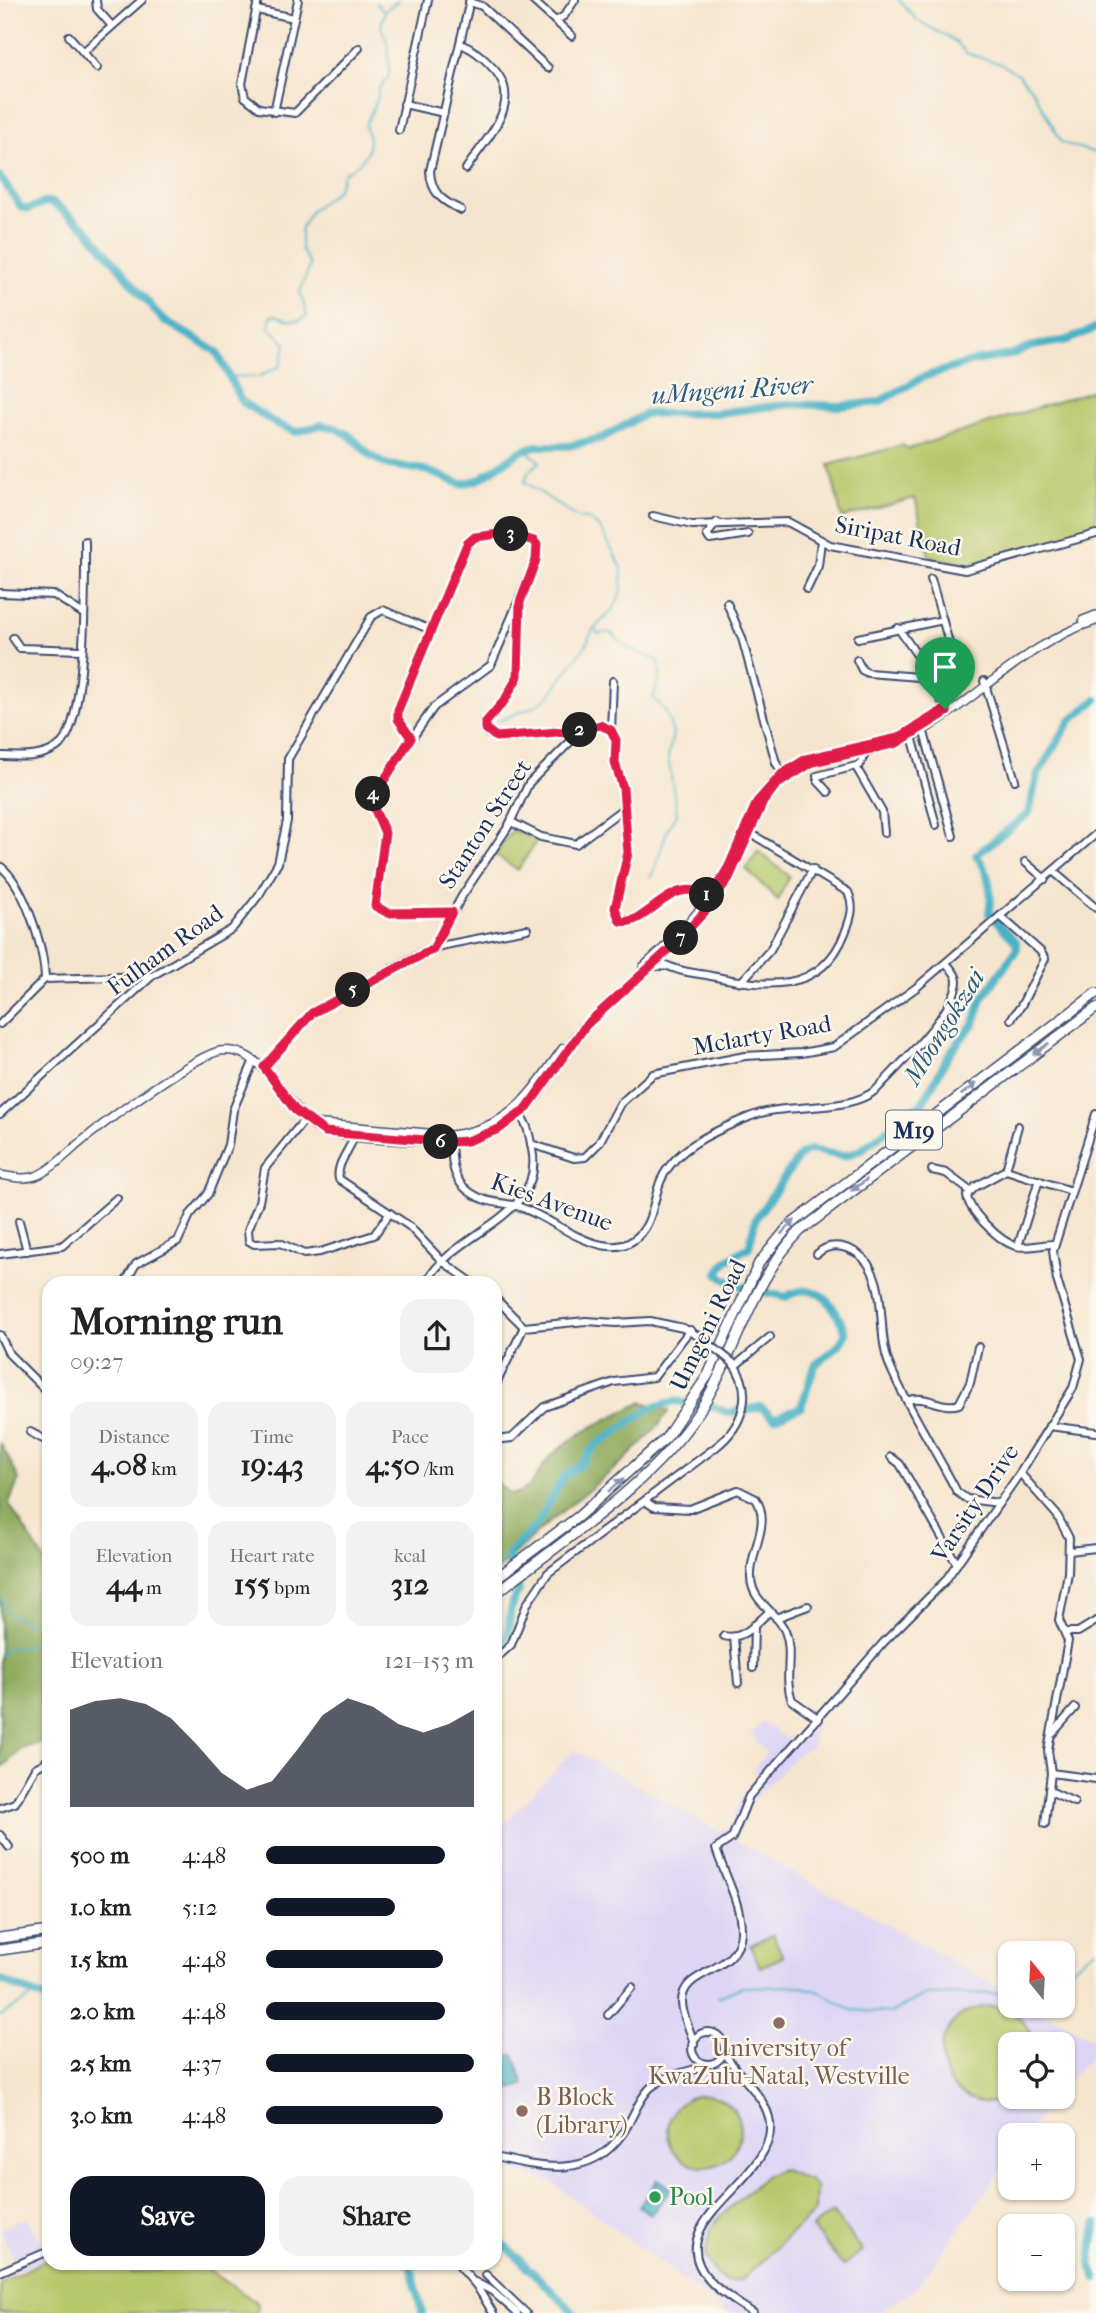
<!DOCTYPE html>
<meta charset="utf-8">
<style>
body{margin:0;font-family:"IM FELL French Canon",serif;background:#f2f2f2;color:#222;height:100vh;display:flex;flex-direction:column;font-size:26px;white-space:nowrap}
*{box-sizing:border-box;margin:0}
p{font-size:23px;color:#767676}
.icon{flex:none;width:38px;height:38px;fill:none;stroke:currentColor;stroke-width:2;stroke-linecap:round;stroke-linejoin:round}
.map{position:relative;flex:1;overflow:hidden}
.panel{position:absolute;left:42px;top:1276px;width:460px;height:994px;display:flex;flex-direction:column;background:#fff;border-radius:21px;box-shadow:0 2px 5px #0004}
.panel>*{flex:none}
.needle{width:46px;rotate:342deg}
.buttons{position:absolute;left:998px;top:1941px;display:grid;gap:14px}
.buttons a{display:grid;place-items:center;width:77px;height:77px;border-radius:14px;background:#fff;box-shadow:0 2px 5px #0004;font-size:35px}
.pin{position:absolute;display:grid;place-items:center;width:60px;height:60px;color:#fff;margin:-72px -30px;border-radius:50% 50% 50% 0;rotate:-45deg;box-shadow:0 0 7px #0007}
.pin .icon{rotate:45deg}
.km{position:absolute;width:35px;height:35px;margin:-18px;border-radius:50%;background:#222;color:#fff;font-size:19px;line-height:35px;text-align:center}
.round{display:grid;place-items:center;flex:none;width:74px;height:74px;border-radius:21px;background:#f2f2f2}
.overview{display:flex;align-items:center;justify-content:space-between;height:119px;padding:0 28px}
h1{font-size:38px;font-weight:700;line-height:52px}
.figures{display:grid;grid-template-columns:repeat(3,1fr);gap:10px;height:119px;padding:7px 28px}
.figures div{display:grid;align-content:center;border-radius:18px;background:#f2f2f2;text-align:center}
.figures b{font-size:30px;font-weight:700}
.figures small{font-size:19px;font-weight:400}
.figures p{font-size:19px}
.chart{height:196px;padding:14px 28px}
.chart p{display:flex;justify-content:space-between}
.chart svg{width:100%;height:126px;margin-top:7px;fill:#111827;opacity:.7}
.button{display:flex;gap:14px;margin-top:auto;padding:14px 28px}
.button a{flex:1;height:80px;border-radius:21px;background:#111827;color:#fff;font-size:28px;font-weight:700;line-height:80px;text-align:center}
.button a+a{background:#f2f2f2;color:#222}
ul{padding:0 28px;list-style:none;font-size:23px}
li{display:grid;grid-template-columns:112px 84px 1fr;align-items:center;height:52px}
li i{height:18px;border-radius:9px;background:#111827}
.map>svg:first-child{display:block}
</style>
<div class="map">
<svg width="1096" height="2313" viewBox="0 0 1096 2313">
<rect width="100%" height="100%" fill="#fbf7ec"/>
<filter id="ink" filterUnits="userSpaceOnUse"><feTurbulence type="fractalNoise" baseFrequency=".0143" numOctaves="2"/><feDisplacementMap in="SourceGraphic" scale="14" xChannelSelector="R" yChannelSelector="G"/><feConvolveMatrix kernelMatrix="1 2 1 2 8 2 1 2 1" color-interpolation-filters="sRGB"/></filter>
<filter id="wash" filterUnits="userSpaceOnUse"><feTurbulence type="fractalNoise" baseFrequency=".00686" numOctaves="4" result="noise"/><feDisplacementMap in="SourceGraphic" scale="28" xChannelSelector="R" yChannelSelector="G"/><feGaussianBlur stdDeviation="1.57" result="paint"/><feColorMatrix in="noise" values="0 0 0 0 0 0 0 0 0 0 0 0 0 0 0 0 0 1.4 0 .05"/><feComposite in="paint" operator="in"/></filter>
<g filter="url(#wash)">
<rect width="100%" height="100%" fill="#f6e5ce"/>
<g fill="#ded5f5">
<polygon points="762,1721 788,1740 811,1721 815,1737 811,1747 798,1754 747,1806 736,1841 1010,1993 1010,2006 1032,2006 1096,2041 1096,2051 1062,2088 1062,2044 1010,2044 1010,2096 1055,2097 1026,2135 1010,2135 1010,2158 916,2288 879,2313 727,2313 549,2180 495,2168 495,1833 574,1750 718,1831 730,1828 739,1801 756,1781 755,1768 766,1753 751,1734"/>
<polygon points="27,2219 44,2248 49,2245 49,2257 0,2278 0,2270 16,2263 0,2230 18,2220"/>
</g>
<g fill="#b7c86b" stroke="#697c64" stroke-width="2">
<polygon points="1096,389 1096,529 968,565 929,556 915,498 842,518 829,465 903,445 908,449"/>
<polygon points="512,830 537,840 518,870 495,855"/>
<polygon points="758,851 789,876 778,900 746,869"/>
<polygon points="773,1935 783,1957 760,1967 750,1945"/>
<path d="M996,2006C1018,2010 1028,2024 1034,2044H1010V2096L1014,2097C934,2129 910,2007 996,2006Z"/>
<circle cx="704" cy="2131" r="36"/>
<polygon points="781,2169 809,2180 816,2187 815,2211 742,2280 726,2282 716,2273 705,2257 710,2229 720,2217 765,2176"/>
<polygon points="832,2212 863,2250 843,2266 812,2228"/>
<polygon points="49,2258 49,2263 113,2263 132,2273 200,2264 256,2302 258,2313 0,2313 0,2283"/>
</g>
<g fill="#91ac5f" stroke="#566e5e" stroke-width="2">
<path d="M643,1402L669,1411C634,1461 583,1491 539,1531C524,1544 511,1560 495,1571V1480L511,1495C539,1488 534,1472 552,1455C575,1433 615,1415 643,1402Z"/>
<polygon points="0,1442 19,1479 9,1504 49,1568 49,1740 21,1749 0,1770"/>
</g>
<g fill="#48b2c6" stroke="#327092" stroke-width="2">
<polygon points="514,2054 524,2085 510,2089 500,2059"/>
<polygon points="658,2179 671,2188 651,2215 639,2207"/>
</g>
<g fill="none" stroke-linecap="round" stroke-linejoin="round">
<g stroke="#48b2c6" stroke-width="2">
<polyline points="899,0 917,20 956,42 966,53 999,63 1018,74 1033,91 1062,143 1096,153"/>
<polyline points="376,3 383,10"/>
<path d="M228,376L258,377L280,366L286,344L269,327L271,316L276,315C288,320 297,325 307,315L300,292L310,265L301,249V228L311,211L337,190L344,173C365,163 375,147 365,126L378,97V90L389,76L388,45L381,27L385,10L399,0"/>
<path d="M594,628L598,634L610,632L628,648L659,661L660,676L653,698L665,710L673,733L668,757L677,814C662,831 662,858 650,878"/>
<polyline points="498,721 535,706 549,696 586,645 592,631 615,607 622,589 622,568 600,528 588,519 578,518 525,482 528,472 540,462 526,450"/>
<polyline points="495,1570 508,1554"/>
<polyline points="0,1596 7,1613 43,1629"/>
<polyline points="0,1654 7,1648 29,1646 49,1627"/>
<polyline points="1062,1976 1096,1949"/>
<polyline points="717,1997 742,1987 798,1986 821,1992 851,2010 890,2013 926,1995 1010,1993"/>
<polyline points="0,2016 35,1995"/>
</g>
<g stroke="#48b2c6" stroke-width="8">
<polyline points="0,177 21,207 28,209 46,202 53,203 86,228 162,319 217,352 241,401 273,422 296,432 321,425 335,428 349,435 372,457 388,465 425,470 461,484 478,480 521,451 535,446 568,446 602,438 645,414 718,413 790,404 841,406 879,402 923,377 974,361 1010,355 1033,346 1068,340 1096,328"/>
<path d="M495,1654C518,1636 502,1612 519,1591L508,1554L537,1525L563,1477L582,1463L595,1446L651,1408L675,1401L715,1407L727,1413L761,1407L774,1418L801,1407L815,1365L838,1346L846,1334C836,1307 819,1277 786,1297C766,1292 732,1288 718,1273L726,1261L749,1247L756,1218L801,1154L810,1150L844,1156L861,1150L923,1102L951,1051L974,1023L982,999L1017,949L1016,942L989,914C993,892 989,872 976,855L1029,813L1037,776L1070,721L1096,700"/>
<polyline points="0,1980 49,2000"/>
<polyline points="1096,2223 1090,2264 1096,2278"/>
<polyline points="495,2240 508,2248 574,2313"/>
<polyline points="410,2263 422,2313"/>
</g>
</g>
</g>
<g filter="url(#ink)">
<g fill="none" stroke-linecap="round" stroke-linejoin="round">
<g stroke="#3c4a6f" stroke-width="10">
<g id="minor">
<polyline points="96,0 97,9 112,26"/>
<polyline points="258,0 242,84 245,97 259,108 295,113 359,48"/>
<polyline points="532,0 572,36"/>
<polyline points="469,2 482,6 548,68"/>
<polyline points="257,10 294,18"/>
<polyline points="555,21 564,16 575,0"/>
<polyline points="69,36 97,68"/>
<path d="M461,44C473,49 482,56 491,66C527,101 487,136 466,169"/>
<polyline points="83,52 142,0"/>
<polyline points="404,104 444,113"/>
<polyline points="274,112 298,0"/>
<polyline points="399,130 428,0"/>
<path d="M461,210C442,201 431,193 430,171L470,0"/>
<polyline points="653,516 692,525 788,522 830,545 965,570 1096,534"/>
<polyline points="717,522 707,535 710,540 748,534"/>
<polyline points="931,579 953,657"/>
<polyline points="807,589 818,566 821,541"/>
<polyline points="0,593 54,595 82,613"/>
<polyline points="727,603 742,638 776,763 785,777"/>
<path d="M520,604L518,676L505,700L486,722L488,733L496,737L582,730L600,725L611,730L616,740L615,763L623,788L628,853L615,908L618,919L632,921C658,909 679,876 712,898"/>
<polyline points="898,628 926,668 947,712"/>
<polyline points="13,638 20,648 81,650"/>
<polyline points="858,638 943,620"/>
<polyline points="857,660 862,670 868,673 932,678"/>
<polyline points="984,681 1015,780"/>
<polyline points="923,729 953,836"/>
<polyline points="611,730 613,681"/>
<polyline points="912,736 936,825"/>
<path d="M411,738L399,719L398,710L467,544C478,529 525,531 537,546L536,560L491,665L434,707L372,795L371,801L385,833L375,906L388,913L452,912"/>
<path d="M0,756C20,757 46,759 62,743C87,716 85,581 85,541"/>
<polyline points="856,767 882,812 884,833"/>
<polyline points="828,792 818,781 817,776 860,765 866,751"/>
<polyline points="511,822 541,837 576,844 624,808"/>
<polyline points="1025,862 1045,879"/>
<path d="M0,866C25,885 44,948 45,979L0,1024"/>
<polyline points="1054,872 1096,908"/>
<polyline points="1000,916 1040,951 1045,959 1021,1006 1011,1019"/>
<polyline points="433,949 462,896 508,827 529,783 582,730"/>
<path d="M664,964C678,972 696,973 711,976C765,987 821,995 845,933C851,918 855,907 848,892L745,830"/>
<polyline points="45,979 151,976"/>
<polyline points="741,982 770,950 813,869"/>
<polyline points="264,1067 312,1013 416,956 440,946 527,929"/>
<polyline points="0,1114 152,976 232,929 259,895 278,863 287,821 288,759 371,617 383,610 431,630"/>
<polyline points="305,1119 265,1168 259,1202 248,1230 249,1241 254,1244 280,1243 304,1254 320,1252 374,1235 390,1213"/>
<path d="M356,1129C354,1147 335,1162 339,1179L409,1226L442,1261L473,1283"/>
<path d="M451,1140C452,1157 451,1177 466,1189C485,1205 500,1201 520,1207C548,1217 573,1239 602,1245C612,1247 623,1247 632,1241C654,1227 652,1201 661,1180C676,1147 717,1130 749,1117C786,1101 847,1115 877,1089C898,1066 956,1012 957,981C957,974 950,968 946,963"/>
<polyline points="531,1144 574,1158 585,1157 599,1143 620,1104 653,1074 745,1056 801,1053 834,1047 917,987 1096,834"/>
<polyline points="932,1170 946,1173 970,1191"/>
<polyline points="1006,1170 1018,1126"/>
<polyline points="19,1221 27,1251"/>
<path d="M1054,1244C1042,1244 1027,1249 1016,1246C1000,1242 969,1211 967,1196L975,1187L1006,1170L1071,1191"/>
<polyline points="1018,1246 1039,1180"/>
<polyline points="0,1254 62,1246 117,1198"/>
<path d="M817,1254C832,1239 857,1248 868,1264C887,1292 877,1333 889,1364C906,1405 936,1451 957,1492L967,1499L999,1503"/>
<polyline points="125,1283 136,1264 178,1241 190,1215 208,1194 228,1145 233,1110 254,1060"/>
<path d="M426,1283C454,1230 546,1218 532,1149C529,1133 528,1123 516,1110"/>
<polyline points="495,1298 524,1327 586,1321 616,1323 650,1321 683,1328 702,1338"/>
<polyline points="0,1335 9,1354 49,1394"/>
<polyline points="735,1366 770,1337"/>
<polyline points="495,1386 524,1327"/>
<path d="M909,1400C926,1394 942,1410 959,1404L970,1383L978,1347"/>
<polyline points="1049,1426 1096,1432"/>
<polyline points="30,1432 49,1442"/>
<polyline points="495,1440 512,1438 544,1407 614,1382 654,1377 690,1330"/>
<polyline points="891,1457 900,1464 957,1564"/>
<polyline points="1020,1473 1057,1515 1069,1538 1068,1573 1059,1620 1068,1641 1048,1750 1051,1773 1045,1824"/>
<polyline points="49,1474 49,1491"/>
<path d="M645,1501L654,1507L690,1509L738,1490L756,1499C772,1525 749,1551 751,1578C752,1603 776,1610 785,1631C794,1653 783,1678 792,1700L819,1719"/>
<polyline points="1069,1551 1096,1548"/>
<polyline points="776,1618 808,1606"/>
<polyline points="1066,1632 1078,1632 1096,1621"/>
<path d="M724,1636C743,1641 756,1623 769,1612"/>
<polyline points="734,1638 738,1683"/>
<path d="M495,1659L511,1645L527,1604L548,1573L716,1447C743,1426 755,1392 732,1362"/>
<polyline points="753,1668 754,1625"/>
<polyline points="1052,1734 1075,1708"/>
<polyline points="1051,1773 1096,1779"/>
<polyline points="1050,1791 1074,1802"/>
<polyline points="0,1808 15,1803 35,1768 49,1760"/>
<polyline points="0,1835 9,1847"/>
<polyline points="608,2015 632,1987"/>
<circle cx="708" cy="2048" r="16"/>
<path d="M694,2044C691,2031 682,2016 682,2002C682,1967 739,1975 741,1932C742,1905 724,1874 716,1849L732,1838L749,1796L884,1642L945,1581L1020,1473L1073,1388L1081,1359L1057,1280L1053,1251L1096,1114"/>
<path d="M724,2052C736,2076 767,2095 770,2123C776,2181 655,2221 710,2281C722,2294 738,2303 753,2313"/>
<path d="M495,2157C541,2168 591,2179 622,2134C633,2119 637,2101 650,2088C668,2073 689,2073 709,2064"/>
<polyline points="460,2267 476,2285 493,2313"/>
<polyline points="0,2272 49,2251"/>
<polyline points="486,2275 526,2313"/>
<polyline points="475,2282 492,2291 517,2313"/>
</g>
</g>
<g stroke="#3c4a6f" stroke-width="10">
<g id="major">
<polyline points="1083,620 1096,615"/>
<polyline points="901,737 929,719"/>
<polyline points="651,966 666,966"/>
<path d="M643,967C676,937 709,906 729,865C743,838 750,808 771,784"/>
<path d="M311,1123L451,1135C513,1127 529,1094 563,1048"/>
<path d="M0,1175C12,1177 24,1180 36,1176C55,1168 71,1149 87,1137C109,1119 196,1055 220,1051C262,1044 286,1105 315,1127C334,1141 425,1141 451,1142C473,1140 493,1134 511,1122C545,1098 557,1056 585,1026C628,980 684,946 720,892C743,859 748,814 776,785C812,747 869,759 913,736C976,702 1026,642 1096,621"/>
</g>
</g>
<g stroke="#3c4a6f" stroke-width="12">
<g id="highway">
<polyline points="495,1579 579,1516 666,1438 708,1375 759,1263 789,1226 1096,993"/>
<path d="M495,1594C563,1540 650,1486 698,1413C737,1354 750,1282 800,1231L1096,1008"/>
<polyline points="0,1938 49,1931"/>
<polyline points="0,1950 49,1943"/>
</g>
</g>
<use href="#minor" stroke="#fff" stroke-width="6"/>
<use href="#major" stroke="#fff" stroke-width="7"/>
<use href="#highway" stroke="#fff" stroke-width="9"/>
<g stroke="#3c4a6f" stroke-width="10" stroke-linecap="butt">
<polyline id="minor-bridge" points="702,1338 732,1362"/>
</g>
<use href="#minor-bridge" stroke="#fff" stroke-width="6"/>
</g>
<defs><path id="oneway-solid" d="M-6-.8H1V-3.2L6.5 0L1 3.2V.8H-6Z" transform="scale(1.75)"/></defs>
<g fill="#8d97ae">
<use href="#oneway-solid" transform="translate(1041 1049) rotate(143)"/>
<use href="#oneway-solid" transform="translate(969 1089) rotate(-37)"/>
<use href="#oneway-solid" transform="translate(859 1185) rotate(144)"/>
<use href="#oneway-solid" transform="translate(788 1227) rotate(-45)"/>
<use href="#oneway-solid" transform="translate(616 1485) rotate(-40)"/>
</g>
</g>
<g fill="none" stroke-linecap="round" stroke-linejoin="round" filter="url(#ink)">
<g stroke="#fff" stroke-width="14">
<path id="route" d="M507,533L534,541L537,545L536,560L520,602L518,676L505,700L486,722V729L496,737L582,730L600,725L611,730L616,740L615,763L623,788L628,853L615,908L620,921C649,928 669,871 711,897L729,866L757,802L782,774L806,759L898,738L945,709L947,712L897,743L813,762L776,785L763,802L729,878L708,908L675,944L586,1025L526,1109L499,1129L467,1141L451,1142L325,1132L295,1110L264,1067L312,1013L433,949L452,912L388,913L375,906L385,833L371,801L411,738L398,719V710L467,544L475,537Z"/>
</g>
<use href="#route" stroke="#e11d48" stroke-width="9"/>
</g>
<g fill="#8d6e63" stroke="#fbf7ec" stroke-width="2.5">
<circle cx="779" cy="2023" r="7"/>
<circle cx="522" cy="2111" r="7"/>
</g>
<circle fill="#2e9e5b" stroke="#fbf7ec" stroke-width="2.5" cx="655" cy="2197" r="7"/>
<g text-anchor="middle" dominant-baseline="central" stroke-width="5" stroke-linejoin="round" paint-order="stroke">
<rect fill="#fbf7ec" stroke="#5e6b89" stroke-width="2" x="886" y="1110.5" width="56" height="39" rx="5"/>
<g font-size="23" font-weight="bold" fill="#1b2f5e">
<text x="914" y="1130">M19</text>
</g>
<g font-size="24" fill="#1b2f5e" stroke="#fbf7ec">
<text transform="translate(898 536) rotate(11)">Siripat Road</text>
<text transform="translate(485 824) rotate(-57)">Stanton Street</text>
<text transform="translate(165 950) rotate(-36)">Fulham Road</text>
<text transform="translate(762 1035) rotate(-10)">Mclarty Road</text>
<text transform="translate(552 1202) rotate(20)">Kies Avenue</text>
<text transform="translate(708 1325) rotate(-64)">Umgeni Road</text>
<text transform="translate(975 1503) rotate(-56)">Varsity Drive</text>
</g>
<g font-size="24" fill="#785e54" stroke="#fbf7ec">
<text x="779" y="2048">University of<tspan x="779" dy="28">KwaZulu-Natal, Westville</tspan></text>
<text x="536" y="2097" text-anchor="start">B Block<tspan x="536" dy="28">(Library)</tspan></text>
</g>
<g font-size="24" fill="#27864d" stroke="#fbf7ec" text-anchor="start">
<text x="669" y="2197">Pool</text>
</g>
<g font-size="26" font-style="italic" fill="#2b5d82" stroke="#fbf7ec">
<text transform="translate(732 390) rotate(-4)">uMngeni River</text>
<text transform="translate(944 1027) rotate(-58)">Mbongokzai</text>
</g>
</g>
</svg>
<div class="buttons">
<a><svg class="needle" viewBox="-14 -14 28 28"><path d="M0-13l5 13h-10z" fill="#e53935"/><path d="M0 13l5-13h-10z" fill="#767676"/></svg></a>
<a><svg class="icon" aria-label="locate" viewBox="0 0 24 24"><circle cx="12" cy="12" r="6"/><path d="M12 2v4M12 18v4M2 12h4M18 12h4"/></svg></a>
<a>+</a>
<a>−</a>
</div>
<div class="pin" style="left:945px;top:709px;background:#1e9e55"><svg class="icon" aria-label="arrive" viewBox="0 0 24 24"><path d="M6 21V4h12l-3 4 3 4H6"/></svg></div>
<b class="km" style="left:707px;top:895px">1</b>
<b class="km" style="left:580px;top:730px">2</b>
<b class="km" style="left:511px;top:534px">3</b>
<b class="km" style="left:373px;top:794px">4</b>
<b class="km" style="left:353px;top:990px">5</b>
<b class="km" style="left:441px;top:1142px">6</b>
<b class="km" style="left:681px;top:938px">7</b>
<section class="panel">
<div class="overview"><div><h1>Morning run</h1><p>09:27</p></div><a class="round"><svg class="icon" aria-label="share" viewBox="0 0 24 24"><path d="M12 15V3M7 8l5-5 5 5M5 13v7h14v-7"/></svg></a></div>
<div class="figures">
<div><p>Distance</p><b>4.08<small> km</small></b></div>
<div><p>Time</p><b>19:43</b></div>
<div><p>Pace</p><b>4:50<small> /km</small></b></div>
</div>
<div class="figures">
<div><p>Elevation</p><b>44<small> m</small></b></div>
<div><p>Heart rate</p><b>155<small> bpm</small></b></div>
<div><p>kcal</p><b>312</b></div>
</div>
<div class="chart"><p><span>Elevation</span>121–153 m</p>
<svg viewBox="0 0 160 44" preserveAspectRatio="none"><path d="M0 44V10L10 7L20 6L30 8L40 13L50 22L60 32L70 38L80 35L90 24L100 12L110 6L120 9L130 15L140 18L150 15L160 10V44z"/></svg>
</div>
<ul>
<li><b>500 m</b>4:48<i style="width:86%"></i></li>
<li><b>1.0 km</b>5:12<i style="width:62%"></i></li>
<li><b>1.5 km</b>4:48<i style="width:85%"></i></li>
<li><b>2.0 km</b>4:48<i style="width:86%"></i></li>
<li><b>2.5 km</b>4:37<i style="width:100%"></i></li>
<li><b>3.0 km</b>4:48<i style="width:85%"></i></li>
</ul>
<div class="button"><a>Save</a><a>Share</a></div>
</section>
</div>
